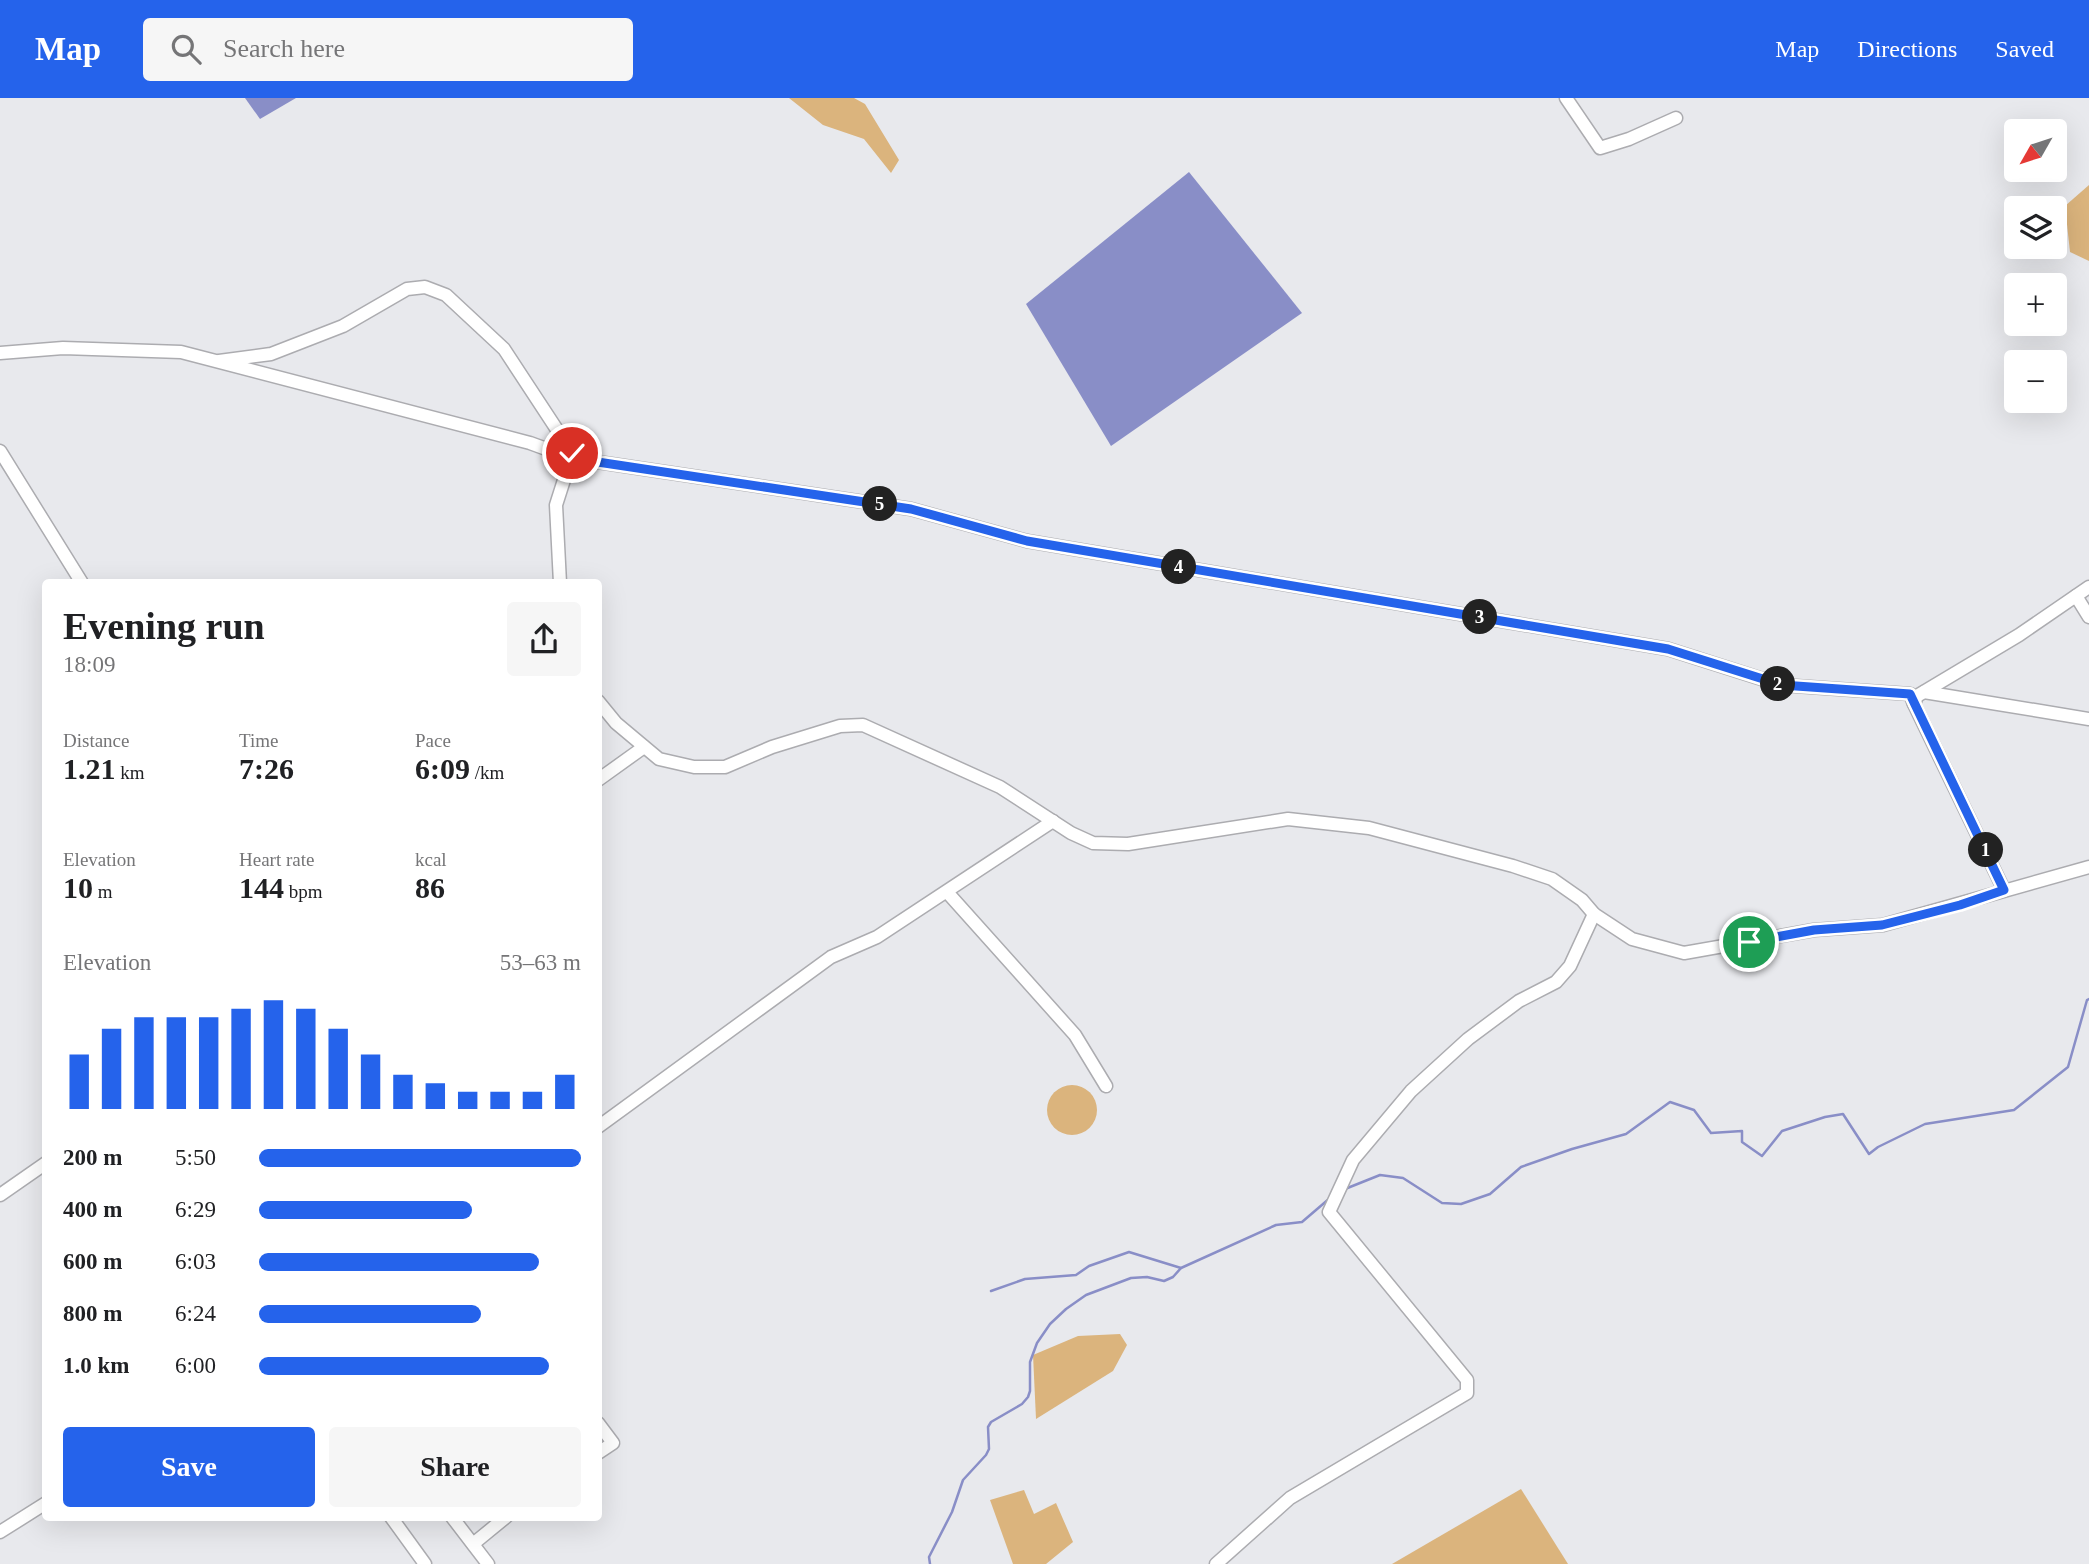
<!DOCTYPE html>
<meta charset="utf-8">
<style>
body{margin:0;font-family:"Times New Roman",serif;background:#f6f6f6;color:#202124;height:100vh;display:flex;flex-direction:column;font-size:26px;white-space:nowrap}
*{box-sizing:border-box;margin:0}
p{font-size:23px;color:#757577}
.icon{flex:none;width:38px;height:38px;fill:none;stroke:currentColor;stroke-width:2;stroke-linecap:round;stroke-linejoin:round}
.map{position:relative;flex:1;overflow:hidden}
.sheet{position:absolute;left:42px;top:481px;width:560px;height:942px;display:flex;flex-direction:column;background:#fff;border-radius:7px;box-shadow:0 7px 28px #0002}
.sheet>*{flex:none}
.needle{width:46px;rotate:231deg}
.controls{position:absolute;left:2004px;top:21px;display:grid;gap:14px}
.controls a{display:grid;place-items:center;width:63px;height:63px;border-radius:7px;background:#fff;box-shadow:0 7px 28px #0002;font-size:35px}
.pin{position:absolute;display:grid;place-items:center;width:60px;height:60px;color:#fff;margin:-30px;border:4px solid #fff;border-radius:50%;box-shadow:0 2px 7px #0007}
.km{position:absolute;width:35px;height:35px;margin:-18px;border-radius:50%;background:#222;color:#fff;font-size:19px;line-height:35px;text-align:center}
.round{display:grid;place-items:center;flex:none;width:74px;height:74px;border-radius:7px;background:#f6f6f6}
.head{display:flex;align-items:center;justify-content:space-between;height:119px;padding:0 21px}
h1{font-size:38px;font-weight:700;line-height:52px}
.metrics{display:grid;grid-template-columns:repeat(3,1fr);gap:10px;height:119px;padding:7px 21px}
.metrics div{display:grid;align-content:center}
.metrics b{font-size:30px;font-weight:700}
.metrics small{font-size:19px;font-weight:400}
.metrics p{font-size:19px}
.chart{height:196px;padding:14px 21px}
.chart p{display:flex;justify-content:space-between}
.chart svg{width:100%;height:126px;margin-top:7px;stroke:#2563eb;stroke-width:6}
.action{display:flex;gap:14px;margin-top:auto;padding:14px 21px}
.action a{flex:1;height:80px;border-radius:7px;background:#2563eb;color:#fff;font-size:28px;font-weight:700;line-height:80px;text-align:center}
.action a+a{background:#f6f6f6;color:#202124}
ul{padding:0 21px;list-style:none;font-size:23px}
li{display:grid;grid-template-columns:112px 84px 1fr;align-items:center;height:52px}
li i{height:18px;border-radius:9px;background:#2563eb}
header{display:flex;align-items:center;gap:42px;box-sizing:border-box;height:98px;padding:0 35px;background:#2563eb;color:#fff}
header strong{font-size:33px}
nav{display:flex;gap:38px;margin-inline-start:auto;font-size:24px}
.search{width:490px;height:63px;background:#f6f6f6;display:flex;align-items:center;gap:18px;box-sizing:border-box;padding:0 24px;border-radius:7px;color:#757577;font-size:26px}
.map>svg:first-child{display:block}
</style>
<header>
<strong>Map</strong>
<div class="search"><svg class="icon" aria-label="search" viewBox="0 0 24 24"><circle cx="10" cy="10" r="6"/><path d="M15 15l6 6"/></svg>Search here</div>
<nav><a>Map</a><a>Directions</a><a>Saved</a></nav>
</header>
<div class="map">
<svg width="2089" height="1466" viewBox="0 0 2089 1466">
<rect width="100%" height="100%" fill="#e8e9ed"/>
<g fill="#dbb47d">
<polygon points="789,0 854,0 865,6 899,62 891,75 864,41 823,27"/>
<polygon points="2089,87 2089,163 2070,154 2065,108"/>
<circle cx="1072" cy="1012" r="25"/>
<polygon points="1120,1236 1127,1247 1113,1273 1036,1321 1033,1257 1078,1238"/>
<polygon points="1521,1391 1568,1466 1392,1466"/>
<polygon points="1024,1392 1034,1416 1056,1405 1073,1444 1046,1466 1013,1466 990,1402"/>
</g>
<g fill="#898ec7">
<polygon points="245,0 296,0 260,21"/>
<polygon points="1189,74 1302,215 1111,348 1026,206"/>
</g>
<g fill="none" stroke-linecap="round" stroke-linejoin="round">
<g stroke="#898ec7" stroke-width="2.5">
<polyline points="1345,1091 1380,1077 1403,1080 1442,1105 1461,1106 1490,1096 1521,1069 1572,1051 1626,1036 1670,1004 1694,1012 1711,1035 1742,1033 1742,1044 1762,1058 1782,1033 1825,1019 1843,1016 1869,1056 1878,1049 1925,1026 2014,1012 2068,969 2087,902 2089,901"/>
<polyline points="991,1193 1025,1181 1076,1177 1089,1168 1129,1154 1181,1170 1276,1127 1302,1124 1330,1100"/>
<polyline points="930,1466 929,1459 952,1414 963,1382 986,1357 989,1351 988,1329 991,1324 1022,1306 1028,1299 1030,1293 1030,1264 1037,1245 1050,1226 1066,1211 1086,1197 1131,1180 1147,1179 1164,1183 1173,1179 1181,1170"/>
</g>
<g stroke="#acacb0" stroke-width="15">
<g id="minor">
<polyline points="1566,0 1600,50 1629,41 1676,20"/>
<polyline points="0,255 63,250 181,254 530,345 571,360 556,407 560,485"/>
<polyline points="219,263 271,256 343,228 407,191 425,189 446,197 504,251 569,350 571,360 911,411 1027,443 1668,551 1781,587 1910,596 1914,606"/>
<polyline points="0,353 82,485"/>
<polyline points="2076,498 2089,519"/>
<polyline points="1924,594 2089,621"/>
<polyline points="598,603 616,625 659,661 694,669 725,669 772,649 840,628 863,627 1000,689 1071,735 1093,745 1128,746 1288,721 1369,730 1513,768 1552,781 1582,802 1594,816 1632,841 1684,855 1814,832 1883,827 2089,769"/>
<polyline points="598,682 644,649"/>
<polyline points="2004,792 1914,606 1917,598 2019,537 2089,489"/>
<polyline points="947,794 1075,937 1106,988"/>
<polyline points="598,1029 831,859 877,839 1053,723"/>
<polyline points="0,1097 46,1065"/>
<polyline points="598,1325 613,1345 598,1355"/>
<polyline points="391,1419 425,1466"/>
<polyline points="452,1419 488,1466"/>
<polyline points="0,1434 46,1405"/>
<polyline points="473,1446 506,1419"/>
<polyline points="1216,1466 1290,1400 1467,1295 1467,1282 1329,1114 1353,1062 1411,993 1468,941 1519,903 1556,884 1570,868 1594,816"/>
</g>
</g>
<use href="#minor" stroke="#fff" stroke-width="12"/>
</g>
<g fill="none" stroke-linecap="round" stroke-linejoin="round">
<g stroke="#fff" stroke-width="14">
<polyline id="route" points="572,355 571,360 911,411 1027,443 1668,551 1782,587 1910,596 2004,792 1960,807 1882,827 1814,832 1749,844"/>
</g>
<use href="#route" stroke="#2563eb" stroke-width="9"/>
</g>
</svg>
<div class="controls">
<a><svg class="needle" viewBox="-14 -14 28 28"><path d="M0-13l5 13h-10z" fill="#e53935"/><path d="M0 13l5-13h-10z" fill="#757577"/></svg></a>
<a><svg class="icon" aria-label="layers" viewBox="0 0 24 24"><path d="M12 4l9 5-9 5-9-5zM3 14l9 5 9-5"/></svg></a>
<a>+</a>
<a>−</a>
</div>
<div class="pin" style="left:1749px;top:844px;background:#1e9e55"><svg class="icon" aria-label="arrive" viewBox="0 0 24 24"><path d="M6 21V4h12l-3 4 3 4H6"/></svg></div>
<div class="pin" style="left:572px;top:355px;background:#d93025"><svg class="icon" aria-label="check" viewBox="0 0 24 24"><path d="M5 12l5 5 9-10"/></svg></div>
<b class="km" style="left:1986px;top:752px">1</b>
<b class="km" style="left:1778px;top:586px">2</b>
<b class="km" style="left:1480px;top:519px">3</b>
<b class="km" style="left:1179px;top:469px">4</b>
<b class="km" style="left:880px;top:406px">5</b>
<section class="sheet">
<div class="head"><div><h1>Evening run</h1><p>18:09</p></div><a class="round"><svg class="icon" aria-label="share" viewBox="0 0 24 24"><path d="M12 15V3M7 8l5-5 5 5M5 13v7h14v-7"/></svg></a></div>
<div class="metrics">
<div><p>Distance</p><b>1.21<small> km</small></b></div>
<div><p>Time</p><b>7:26</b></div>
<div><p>Pace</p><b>6:09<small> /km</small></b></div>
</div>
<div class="metrics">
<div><p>Elevation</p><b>10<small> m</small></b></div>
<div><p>Heart rate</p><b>144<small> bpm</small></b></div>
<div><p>kcal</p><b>86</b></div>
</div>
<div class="chart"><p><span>Elevation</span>53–63 m</p>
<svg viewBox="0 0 160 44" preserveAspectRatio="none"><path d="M5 44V25M15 44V16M25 44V12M35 44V12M45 44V12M55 44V9M65 44V6M75 44V9M85 44V16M95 44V25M105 44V32M115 44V35M125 44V38M135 44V38M145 44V38M155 44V32"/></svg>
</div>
<ul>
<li><b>200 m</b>5:50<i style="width:100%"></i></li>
<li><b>400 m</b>6:29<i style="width:66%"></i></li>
<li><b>600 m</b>6:03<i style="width:87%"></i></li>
<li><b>800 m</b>6:24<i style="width:69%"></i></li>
<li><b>1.0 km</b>6:00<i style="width:90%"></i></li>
</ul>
<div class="action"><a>Save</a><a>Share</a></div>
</section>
</div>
